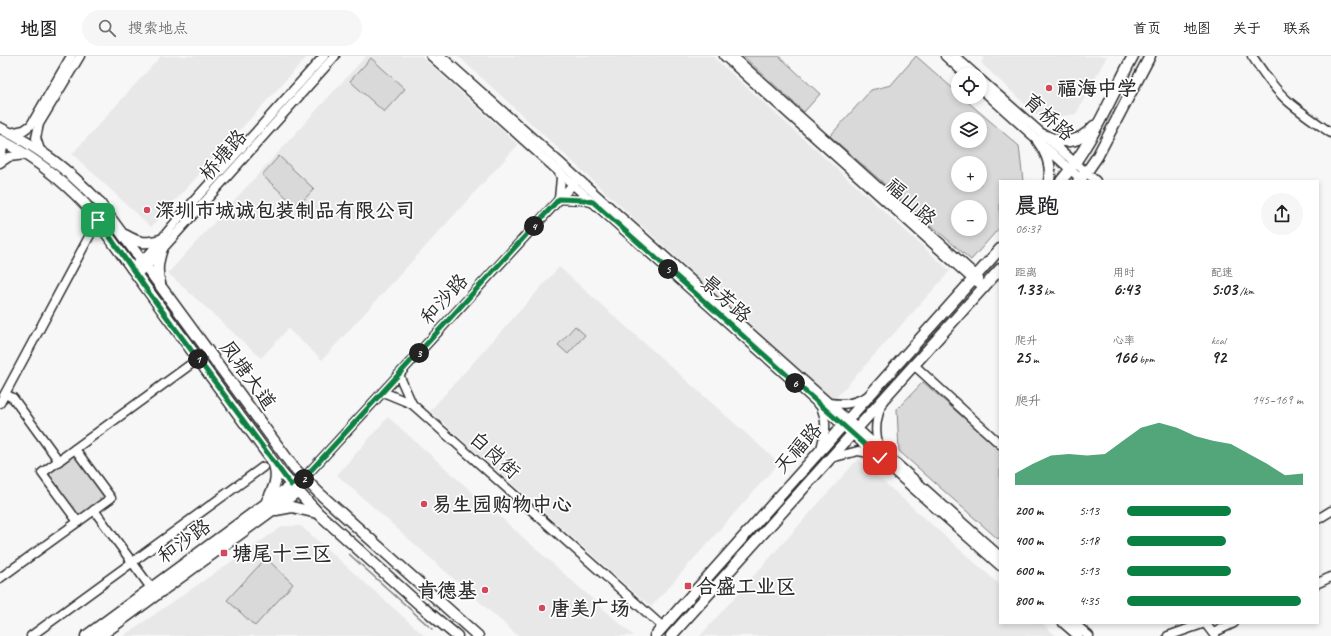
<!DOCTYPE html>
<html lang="zh">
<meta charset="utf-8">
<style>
body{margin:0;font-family:Caveat,"LXGW WenKai TC",sans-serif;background:#f6f6f6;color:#202124;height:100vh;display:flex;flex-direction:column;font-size:15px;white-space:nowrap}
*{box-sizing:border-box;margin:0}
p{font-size:13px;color:#757577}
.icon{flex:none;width:22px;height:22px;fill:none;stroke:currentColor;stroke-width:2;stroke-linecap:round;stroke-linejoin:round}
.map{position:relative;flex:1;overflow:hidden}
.panel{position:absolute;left:999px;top:124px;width:320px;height:444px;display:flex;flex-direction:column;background:#fff;border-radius:0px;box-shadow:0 2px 6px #0003}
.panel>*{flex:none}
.fabs{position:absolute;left:951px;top:12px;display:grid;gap:8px}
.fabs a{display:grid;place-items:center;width:36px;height:36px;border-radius:50%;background:#fff;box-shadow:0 2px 6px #0003;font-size:20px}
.pin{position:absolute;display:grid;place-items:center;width:34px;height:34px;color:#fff;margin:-17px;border-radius:8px;box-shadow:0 2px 6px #0006}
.km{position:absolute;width:20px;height:20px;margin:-10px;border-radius:50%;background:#222;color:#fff;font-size:11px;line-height:20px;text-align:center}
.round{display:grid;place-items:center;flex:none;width:42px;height:42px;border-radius:21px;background:#f6f6f6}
.headline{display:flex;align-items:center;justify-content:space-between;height:68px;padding:0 16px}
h1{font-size:22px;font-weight:700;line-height:30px}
.stats{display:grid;grid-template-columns:repeat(3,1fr);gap:6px;height:68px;padding:4px 16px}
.stats div{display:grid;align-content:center}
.stats b{font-size:17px;font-weight:700}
.stats small{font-size:11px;font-weight:400}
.stats p{font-size:11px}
.chart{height:112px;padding:8px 16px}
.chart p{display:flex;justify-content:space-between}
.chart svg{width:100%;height:72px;margin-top:4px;fill:#0b8043;opacity:.7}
ul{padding:0 16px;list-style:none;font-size:13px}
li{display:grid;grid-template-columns:64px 48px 1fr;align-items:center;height:30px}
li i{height:10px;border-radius:5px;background:#0b8043}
header{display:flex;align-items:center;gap:24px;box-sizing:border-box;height:56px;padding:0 20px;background:#fff;border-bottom:1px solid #e0e0e0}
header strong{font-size:19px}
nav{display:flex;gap:22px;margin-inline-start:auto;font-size:14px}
.search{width:280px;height:36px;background:#f6f6f6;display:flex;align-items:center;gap:10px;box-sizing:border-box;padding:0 14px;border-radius:22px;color:#757577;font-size:15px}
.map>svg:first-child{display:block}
</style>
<header>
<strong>地图</strong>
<div class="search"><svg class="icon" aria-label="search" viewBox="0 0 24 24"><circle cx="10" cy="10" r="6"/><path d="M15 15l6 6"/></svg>搜索地点</div>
<nav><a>首页</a><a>地图</a><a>关于</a><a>联系</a></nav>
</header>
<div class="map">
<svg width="1331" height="580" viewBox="0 0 1331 580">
<rect width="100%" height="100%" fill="#f7f7f7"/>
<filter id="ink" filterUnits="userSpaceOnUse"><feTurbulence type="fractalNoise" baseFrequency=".025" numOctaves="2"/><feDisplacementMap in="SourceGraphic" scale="8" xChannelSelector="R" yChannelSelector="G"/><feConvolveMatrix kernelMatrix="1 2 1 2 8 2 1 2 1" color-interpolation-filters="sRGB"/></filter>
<g filter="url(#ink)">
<g fill="#e8e8e8">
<polygon points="161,0 304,0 306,2 151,171 72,98"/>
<polygon points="366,0 421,0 518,89 322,304 288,273 261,302 168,217"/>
<polygon points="458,0 712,0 950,215 834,344 666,192"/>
<polygon points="985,0 1107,0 1076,58 1041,63 981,7"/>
<polygon points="559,211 779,407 651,551 430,355"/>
<polygon points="388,361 516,475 634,580 518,580 465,533 337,419"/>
<polygon points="858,403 1000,529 1000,567 1042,567 1056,580 700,580"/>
<polygon points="283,470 301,470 425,580 123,580"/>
</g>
<g fill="#d9d9d9" stroke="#828282" fill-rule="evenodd">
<polygon points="743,0 779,0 820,38 804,56"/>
<path d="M916,0L958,37V41H962L1019,90L1023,125H1000V171L971,204L830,80L871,34L891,29ZM958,63H980V85H958ZM958,107H980V129H958ZM958,151H980V173H958Z"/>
<polygon points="371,2 405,33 384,56 350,25"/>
<polygon points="279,100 314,133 297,151 262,119"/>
<polygon points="575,270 585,279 568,298 558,289"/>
<polygon points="923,326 1000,394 1000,481 998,483 899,395 897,353"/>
<polygon points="75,397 107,441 78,462 46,418"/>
<polygon points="266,502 293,528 255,570 227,544"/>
</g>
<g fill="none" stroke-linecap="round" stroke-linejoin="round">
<polyline stroke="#7b7b7b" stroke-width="1.5" points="349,498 432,573"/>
<g stroke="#2b2b2b" stroke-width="11">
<g id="minor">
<polyline points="431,0 580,135 1000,510"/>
<polyline points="441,0 1000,500"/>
<polyline points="724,0 972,223 985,231"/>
<polyline points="733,0 976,219 979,223"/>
<polyline points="945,0 966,19"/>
<polyline points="955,0 976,19"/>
<path d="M1252,0C1263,16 1274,33 1289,46C1302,57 1317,67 1331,77"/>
<polyline points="980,23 1096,125"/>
<polyline points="980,32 1083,125"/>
<polyline points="10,77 24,74 31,69 71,0"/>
<polyline points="40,94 36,82 39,68 80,0"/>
<polyline points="0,104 3,92 2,85"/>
<polyline points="0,107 9,101 26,99"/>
<polyline points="559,116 561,122 559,143 584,144 591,146"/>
<polyline points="131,213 150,197 183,157 324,0"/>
<polyline points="136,219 150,207 335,0"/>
<polyline points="914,309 1000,388"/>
<polyline points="399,319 412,348"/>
<polyline points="383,336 412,348 663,571"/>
<polyline points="5,338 13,342 59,405"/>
<polyline points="0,347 98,164"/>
<path d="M829,347C845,349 852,348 866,341"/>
<path d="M879,391C874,373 876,364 882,347"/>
<path d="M821,393C825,376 828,368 821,351"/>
<polyline points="831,402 858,395 875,398"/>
<polyline points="304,422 576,125"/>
<polyline points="94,454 151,532"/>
<polyline points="1318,463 1331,455"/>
<polyline points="78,466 42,417 198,303"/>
<polyline points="0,522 111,442 75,393"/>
<polyline points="1318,527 1331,521"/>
<polyline points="1063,567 1078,580"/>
<polyline points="1074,567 1089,580"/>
<polyline points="1213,577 1234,567"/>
<polyline points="31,580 263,411"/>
<polyline points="1168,580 1205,567 1215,580"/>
</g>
</g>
<g stroke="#2b2b2b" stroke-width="13">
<g id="major">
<path d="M0,72C39,91 68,114 98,145L294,412L319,437L478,580"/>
<path d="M1044,79C1063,89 1080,87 1094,70"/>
<path d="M0,84C32,100 60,122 85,148L281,417L318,457L421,550L457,580"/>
<path d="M1038,85C1047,97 1052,110 1049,125"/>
<path d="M1061,125C1091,90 1111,41 1133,0"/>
<polyline points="1078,125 1088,114 1097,101 1150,0"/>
<path d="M125,179C139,187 144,188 160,184"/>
<path d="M160,227C156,215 158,205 162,193"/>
<path d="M267,445C273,434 279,422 274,409"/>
<polyline points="276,454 292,451 317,457"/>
<polyline points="86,580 283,435 297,426"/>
<polyline points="100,580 289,442 297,436 300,431"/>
<polyline points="655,580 1000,193"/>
<polyline points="671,580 1000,213"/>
</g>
</g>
<use href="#minor" stroke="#fff" stroke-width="8"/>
<use href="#major" stroke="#fff" stroke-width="10"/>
</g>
</g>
<g fill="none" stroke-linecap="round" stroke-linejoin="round" filter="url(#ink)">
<g stroke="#fff" stroke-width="8">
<polyline id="route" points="98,164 149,237 291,429 304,422 559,143 584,144 593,146 880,402"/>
</g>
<use href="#route" stroke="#0b8043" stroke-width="5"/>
</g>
<g fill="#d1495b" stroke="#fff" stroke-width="1.5">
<circle cx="1049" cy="32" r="4"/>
<circle cx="147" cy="154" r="4"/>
<circle cx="424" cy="448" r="4"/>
<rect x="220" y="493" width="8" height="8" rx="2"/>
<rect x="684" y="526" width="8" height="8" rx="2"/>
<circle cx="485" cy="534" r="4"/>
<circle cx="542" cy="552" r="4"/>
</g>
<g text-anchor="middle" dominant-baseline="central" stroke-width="3.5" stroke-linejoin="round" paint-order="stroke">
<g font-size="20" font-weight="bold" fill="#2b2b2b" stroke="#fff" text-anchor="start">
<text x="1057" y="32">福海中学</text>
<text x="155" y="154">深圳市城诚包装制品有限公司</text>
<text x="432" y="448">易生园购物中心</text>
<text x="232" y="497">塘尾十三区</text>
<text x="696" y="530">合盛工业区</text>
<text x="477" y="534" text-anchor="end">肯德基</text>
<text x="550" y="552">唐美广场</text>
</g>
<g font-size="20" fill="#2b2b2b" stroke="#fff">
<text transform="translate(1049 61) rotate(42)">育桥路</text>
<text transform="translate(223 99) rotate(-49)">桥塘路</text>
<text transform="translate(911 146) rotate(42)">福山路</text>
<text transform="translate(444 243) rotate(-48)">和沙路</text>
<text transform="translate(726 243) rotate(42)">景芳路</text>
<text transform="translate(248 319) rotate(54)">凤塘大道</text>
<text transform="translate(798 392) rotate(-48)">天福路</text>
<text transform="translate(495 399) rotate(42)">白岗街</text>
<text transform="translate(184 485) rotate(-36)">和沙路</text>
</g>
</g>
</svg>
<div class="fabs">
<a><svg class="icon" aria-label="locate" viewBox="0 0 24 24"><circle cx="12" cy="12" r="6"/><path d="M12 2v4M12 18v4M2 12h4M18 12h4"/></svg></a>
<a><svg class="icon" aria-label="layers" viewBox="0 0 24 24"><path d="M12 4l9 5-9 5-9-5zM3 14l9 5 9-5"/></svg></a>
<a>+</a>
<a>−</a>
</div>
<div class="pin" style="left:98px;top:164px;background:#1e9e55"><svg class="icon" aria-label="arrive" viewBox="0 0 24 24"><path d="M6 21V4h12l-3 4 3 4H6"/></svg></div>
<div class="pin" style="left:880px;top:402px;background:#d93025"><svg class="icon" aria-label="check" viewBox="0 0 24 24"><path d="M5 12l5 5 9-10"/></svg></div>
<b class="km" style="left:198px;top:303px">1</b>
<b class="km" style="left:304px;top:423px">2</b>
<b class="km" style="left:419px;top:297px">3</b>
<b class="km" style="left:534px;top:170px">4</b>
<b class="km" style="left:668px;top:213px">5</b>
<b class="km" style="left:795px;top:327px">6</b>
<section class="panel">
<div class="headline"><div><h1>晨跑</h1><p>06:37</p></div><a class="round"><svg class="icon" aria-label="share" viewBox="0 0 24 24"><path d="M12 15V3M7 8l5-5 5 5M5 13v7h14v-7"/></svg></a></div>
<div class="stats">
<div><p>距离</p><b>1.33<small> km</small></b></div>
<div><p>用时</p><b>6:43</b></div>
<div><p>配速</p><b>5:03<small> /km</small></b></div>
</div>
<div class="stats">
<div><p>爬升</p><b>25<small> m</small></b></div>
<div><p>心率</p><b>166<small> bpm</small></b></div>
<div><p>kcal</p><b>92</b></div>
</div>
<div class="chart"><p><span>爬升</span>145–169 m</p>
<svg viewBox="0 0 160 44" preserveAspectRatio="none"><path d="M0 44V37L10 31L20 26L30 25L40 26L50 25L60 17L70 9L80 6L90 9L100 14L110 17L120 19L130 25L140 31L150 38L160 37V44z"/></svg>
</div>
<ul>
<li><b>200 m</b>5:13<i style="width:59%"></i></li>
<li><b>400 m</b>5:18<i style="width:56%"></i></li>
<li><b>600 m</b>5:13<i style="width:59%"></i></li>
<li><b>800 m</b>4:35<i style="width:99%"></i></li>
</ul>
</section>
</div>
